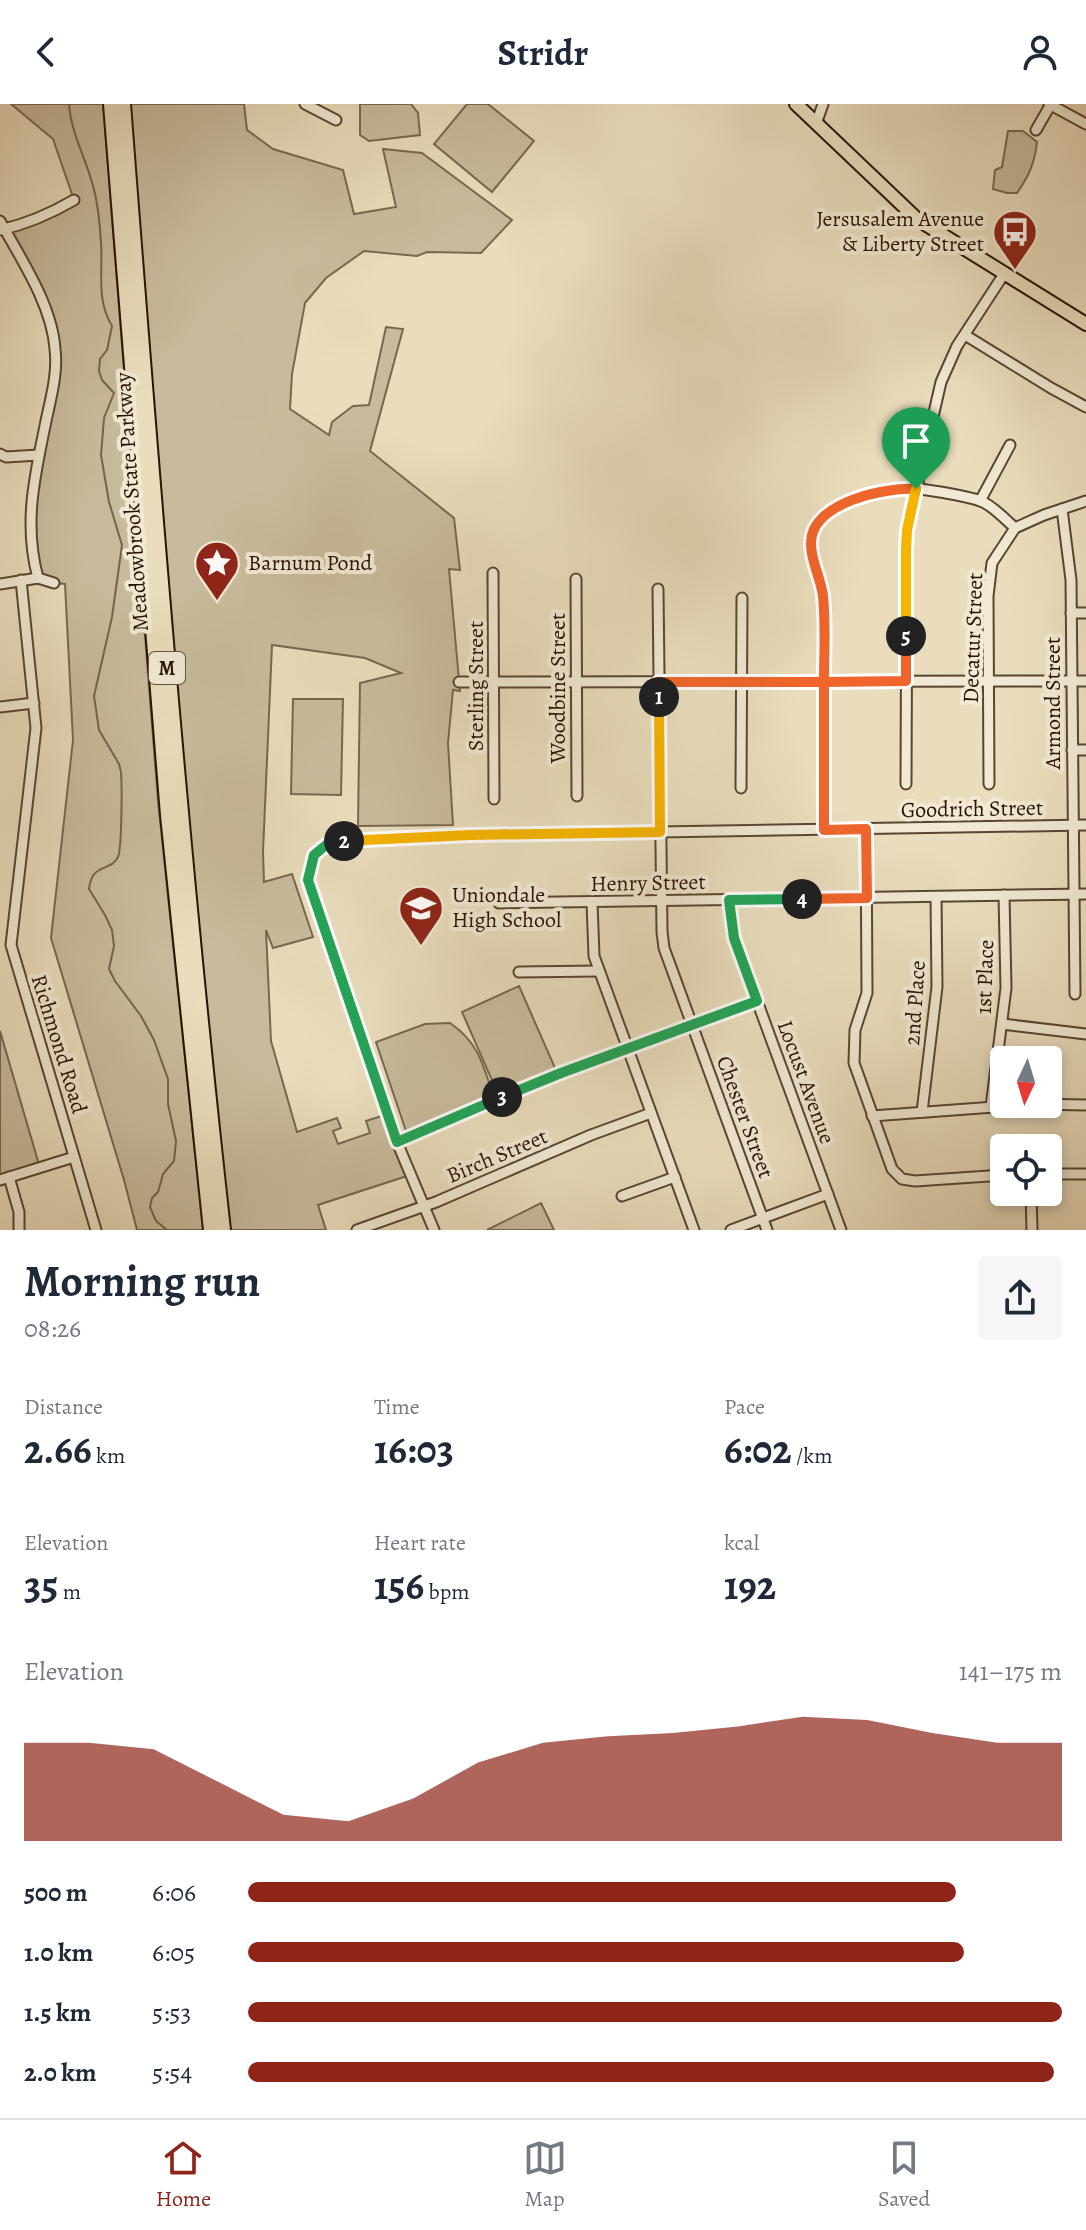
<!DOCTYPE html>
<meta charset="utf-8">
<style>
body{margin:0;font-family:Alegreya,serif;background:#f6f6f7;color:#1f2937;height:100vh;display:flex;flex-direction:column;font-size:30px;white-space:nowrap}
*{box-sizing:border-box;margin:0}
p{font-size:26px;color:#747a83}
.icon{flex:none;width:44px;height:44px;fill:none;stroke:currentColor;stroke-width:2;stroke-linecap:round;stroke-linejoin:round}
.map{position:relative;height:1126px;overflow:hidden}
.drawer{display:flex;flex-direction:column;background:#fff;flex:1}
.drawer>*{flex:none}
.needle{width:52px;rotate:184deg}
.fabs{position:absolute;left:990px;top:942px;display:grid;gap:16px}
.fabs a{display:grid;place-items:center;width:72px;height:72px;border-radius:8px;background:#fff;box-shadow:0 4px 12px #0003;font-size:40px}
.pin{position:absolute;display:grid;place-items:center;width:68px;height:68px;color:#fff;margin:-82px -34px;border-radius:50% 50% 50% 0;rotate:-45deg;box-shadow:0 0 8px #0007}
.pin .icon{rotate:45deg}
.km{position:absolute;width:40px;height:40px;margin:-20px;border-radius:50%;background:#222;color:#fff;font-size:22px;line-height:40px;text-align:center}
.round{display:grid;place-items:center;flex:none;width:84px;height:84px;border-radius:8px;background:#f6f6f7}
.summary{display:flex;align-items:center;justify-content:space-between;height:136px;padding:0 24px}
h1{font-size:44px;font-weight:600;line-height:60px}
.figures{display:grid;grid-template-columns:repeat(3,1fr);gap:12px;height:136px;padding:8px 24px}
.figures div{display:grid;align-content:center}
.figures b{font-size:40px;font-weight:600}
.figures small{font-size:22px;font-weight:400}
.figures p{font-size:22px}
.chart{height:224px;padding:16px 24px}
.chart p{display:flex;justify-content:space-between}
.chart svg{width:100%;height:144px;margin-top:8px;fill:#8f2418;opacity:.7}
ul{padding:0 24px;list-style:none;font-size:26px}
li{display:grid;grid-template-columns:128px 96px 1fr;align-items:center;height:60px}
li i{height:20px;border-radius:10px;background:#8f2418}
header{display:flex;justify-content:space-between;align-items:center;height:104px;padding:0 24px;background:#fff;font-size:36px;font-weight:600}
.dock{display:flex;justify-content:space-around;align-items:center;height:112px;border-top:2px solid #e0e1e3;background:#fff;font-size:22px;color:#747a83}
.dock a{display:grid;justify-items:center;gap:4px}
.dock .selected{color:#8f2418}
.map>svg:first-child{display:block}
</style>
<header><svg class="icon" aria-label="back" viewBox="0 0 24 24"><path d="M15 5l-7 7 7 7"/></svg>Stridr<svg class="icon" aria-label="person" viewBox="0 0 24 24"><circle cx="12" cy="8" r="4"/><path d="M4 21q1-7 8-7t8 7"/></svg></header>
<div class="map">
<svg width="1086" height="1126" viewBox="0 0 1086 1126">
<rect width="100%" height="100%" fill="#e9ddbd"/>
<filter id="stains"><feTurbulence type="fractalNoise" baseFrequency=".0025" numOctaves="4"/><feColorMatrix values="0 0 0 0 .2 0 0 0 0 .09 0 0 0 0 .02 0 0 0 .5 -.17"/></filter>
<radialGradient id="worn" r=".72"><stop offset=".6" stop-color="#630" stop-opacity="0"/><stop offset="1" stop-color="#630" stop-opacity=".3"/></radialGradient>
<g fill="#c8bb9d" stroke="#786850" stroke-width="2">
<polygon points="11,0 103,0 158,697 203,1126 137,1126 124,1076 51,834 73,636 65,480 54,479 38,474 30,411 54,279 51,220 5,125 74,96 53,35"/>
<polygon points="129,0 244,0 247,26 273,45 343,66 354,110 396,103 383,45 422,49 512,116 481,149 427,148 417,152 364,147 326,174 305,199 292,270 290,305 329,331 332,318 353,302 369,301 386,223 403,225 370,347 454,414 460,466 449,465 460,587 453,586 448,639 453,721 358,722 360,579 401,569 365,554 272,541 263,748 264,778 292,770 313,833 273,844 266,826 271,937 297,1028 337,1014 341,1024 333,1027 338,1040 370,1029 366,1017 388,1010 410,1071 318,1101 326,1126 230,1126 196,811"/>
<polygon points="360,0 411,0 418,9 420,31 369,37 360,31"/>
<polygon points="467,0 488,0 534,37 492,88 434,40"/>
<path d="M1008,27H1023L1037,38C1035,58 1029,72 1017,89H1007L993,85L995,66L1002,63Z"/>
<polygon points="293,595 343,595 341,691 291,690"/>
<polygon points="519,882 555,964 498,990 462,908"/>
<path d="M450,919C478,938 483,960 493,991L406,1027L376,938L425,920Z"/>
<polygon points="0,927 40,1064 0,1076"/>
<polygon points="541,1099 554,1126 487,1126"/>
</g>
<g fill="none" stroke-linecap="round" stroke-linejoin="round">
<path stroke="#75644d" stroke-width="2" d="M69,0C71,33 91,63 96,95C99,109 100,124 101,138C103,167 96,196 112,222L107,246L100,255L99,267L102,276L114,289L104,314L101,351L109,398L122,441L112,513L94,592L99,626L119,660L121,668C122,682 122,743 118,753C111,768 92,758 89,785L105,811L112,826L114,842L109,865L115,877L141,912L154,936L168,975V1000L176,1037L174,1057L163,1070L158,1088L152,1094L150,1103L156,1117L167,1126"/>
<g stroke="#594632" stroke-width="13">
<g id="minor">
<polyline points="305,0 336,16"/>
<polyline points="1049,0 1086,20"/>
<polyline points="816,20 823,0"/>
<polyline points="1036,26 1051,0"/>
<path d="M0,117C21,155 52,201 55,245C58,269 51,293 46,317C35,371 23,419 38,474"/>
<path d="M0,126C27,120 50,110 74,96"/>
<polyline points="965,231 1051,284 1086,303"/>
<polyline points="0,350 6,353 39,351"/>
<polyline points="980,397 1010,341"/>
<polyline points="1062,405 1071,476 1075,890"/>
<polyline points="493,469 494,695"/>
<polyline points="576,475 577,692"/>
<polyline points="21,476 36,624 11,841 96,1126"/>
<polyline points="0,480 38,474 54,479"/>
<polyline points="658,485 662,828 664,844 767,1126"/>
<polyline points="1071,509 1086,509"/>
<polyline points="459,578 1086,577"/>
<polyline points="0,603 34,599"/>
<polyline points="1072,646 1086,646"/>
<polyline points="906,680 907,426 941,278 957,242 1004,170"/>
<polyline points="989,680 988,492 992,459 1015,424 1044,411 1086,397"/>
<polyline points="741,684 742,494"/>
<polyline points="866,725 867,889 855,926 854,959 892,1065 902,1075 915,1077 1004,1071"/>
<path d="M824,726V494C820,473 806,449 812,428C820,402 878,385 902,384C918,383 966,392 981,397C993,402 1005,415 1015,424"/>
<polyline points="729,796 734,834 841,1126"/>
<polyline points="592,798 594,852 694,1126"/>
<polyline points="499,799 1086,790"/>
<polyline points="519,868 599,867"/>
<polyline points="1002,920 1086,930"/>
<polyline points="991,1003 1006,884 1004,791"/>
<polyline points="922,1008 937,883 936,793"/>
<polyline points="872,1012 1035,1000 1086,1001"/>
<polyline points="397,1038 561,969 757,897"/>
<polyline points="1048,1070 1086,1070"/>
<polyline points="9,1073 19,1108 19,1126"/>
<polyline points="0,1076 74,1053"/>
<polyline points="1031,1088 1032,1126"/>
<polyline points="622,1092 675,1073"/>
<polyline points="357,1126 436,1098 591,1031 651,1009"/>
<polyline points="434,1126 397,1038 308,776 314,751 331,737 470,731 1086,721"/>
<polyline points="731,1126 828,1090"/>
</g>
</g>
<g stroke="#291403" stroke-width="16">
<polyline id="major" points="796,0 917,115 1086,220"/>
</g>
<g stroke="#291403" stroke-width="18">
<g id="highway">
<polyline points="111,0 168,711 211,1126"/>
<path d="M123,0C152,376 181,751 223,1126"/>
</g>
</g>
<use href="#minor" stroke="#f1e9d4" stroke-width="9"/>
<use href="#major" stroke="#e9ddbd" stroke-width="12"/>
<use href="#highway" stroke="#e9ddbd" stroke-width="14"/>
</g>
<g fill="none" stroke-linecap="round" stroke-linejoin="round">
<g stroke="#fff" stroke-width="16">
<path id="split-1" d="M659,593V578H824C824,549 826,520 823,492C821,474 810,456 811,438C812,399 884,383 916,385"/>
</g>
<g stroke="#fff" stroke-width="16">
<polyline id="split-2" points="344,737 470,731 660,728 659,593"/>
</g>
<g stroke="#fff" stroke-width="16">
<polyline id="split-3" points="344,737 331,737 314,751 308,776 397,1038 502,993"/>
</g>
<g stroke="#fff" stroke-width="16">
<polyline id="split-4" points="502,993 561,969 757,897 734,834 729,796 802,795"/>
</g>
<g stroke="#fff" stroke-width="16">
<polyline id="split-5" points="802,795 867,794 866,725 824,726 824,578 906,577 906,532"/>
</g>
<g stroke="#fff" stroke-width="16">
<polyline id="split-6" points="906,532 906,447 907,426 916,385"/>
</g>
<use href="#split-1" stroke="#f0652b" stroke-width="10"/>
<use href="#split-2" stroke="#f5b400" stroke-width="10"/>
<use href="#split-3" stroke="#22a559" stroke-width="10"/>
<use href="#split-4" stroke="#22a559" stroke-width="10"/>
<use href="#split-5" stroke="#f0652b" stroke-width="10"/>
<use href="#split-6" stroke="#f5b400" stroke-width="10"/>
</g>
<defs>
<g id="bus-pin" transform="scale(2.3)"><path d="M0 17L-7.5 6A9.5 9.5 0 1 1 7.5 6Z" fill="#8f2418" stroke="#f1e9d4"/><path d="M-5-6H5V4H4V6H2V4H-2V6H-4V4H-5ZM-3.5-4V0h7V-4ZM-3.5 1.2v1.5H-2V1.2ZM2 1.2v1.5H3.5V1.2Z" fill="#fff"/></g>
<g id="sight-pin" transform="scale(2.3)"><path d="M0 17L-7.5 6A9.5 9.5 0 1 1 7.5 6Z" fill="#8f2418" stroke="#f1e9d4"/><path d="M0-6L1.8-2.2L6-1.7L2.9 1.2L3.7 5.4L0 3.3L-3.7 5.4L-2.9 1.2L-6-1.7L-1.8-2.2Z" fill="#fff"/></g>
<g id="school-pin" transform="scale(2.3)"><path d="M0 17L-7.5 6A9.5 9.5 0 1 1 7.5 6Z" fill="#8f2418" stroke="#f1e9d4"/><path d="M0-5L7-2L0 1L-7-2ZM-4 1L0 2.5L4 1V4Q0 6-4 4Z" fill="#fff"/></g>
</defs>
<g fill-rule="evenodd">
<use href="#bus-pin" x="1015" y="128"/>
<use href="#sight-pin" x="217" y="459"/>
<use href="#school-pin" x="421" y="804"/>
</g>
<g text-anchor="middle" dominant-baseline="central" stroke-width="8" stroke-linejoin="round" paint-order="stroke">
<rect fill="#f1e9d4" stroke="#655442" stroke-width="2" x="149" y="548" width="36" height="32" rx="6"/>
<g font-size="20" font-weight="bold" fill="#291403">
<text x="167" y="564">M</text>
</g>
<g font-size="22" fill="#291403" stroke="#f1e9d4" text-anchor="start">
<text x="984" y="115" text-anchor="end">Jersusalem Avenue<tspan x="984" dy="25">&amp; Liberty Street</tspan></text>
<text x="248" y="459">Barnum Pond</text>
<text x="452" y="791">Uniondale<tspan x="452" dy="25">High School</tspan></text>
</g>
<g font-size="22" fill="#291403" stroke="#f1e9d4">
<text transform="translate(132 398) rotate(-94)">Meadowbrook State Parkway</text>
<text transform="translate(973 534) rotate(-88)">Decatur Street</text>
<text transform="translate(476 582) rotate(-90)">Sterling Street</text>
<text transform="translate(558 584) rotate(-90)">Woodbine Street</text>
<text transform="translate(1053 599) rotate(-90)">Armond Street</text>
<text transform="translate(972 705) rotate(-1)">Goodrich Street</text>
<text transform="translate(648 779) rotate(-1)">Henry Street</text>
<text transform="translate(985 873) rotate(-88)">1st Place</text>
<text transform="translate(915 899) rotate(-86)">2nd Place</text>
<text transform="translate(59 940) rotate(73)">Richmond Road</text>
<text transform="translate(806 978) rotate(70)">Locust Avenue</text>
<text transform="translate(745 1013) rotate(70)">Chester Street</text>
<text transform="translate(497 1052) rotate(-23)">Birch Street</text>
</g>
</g>
<rect width="100%" height="100%" filter="url(#stains)"/>
<rect width="100%" height="100%" fill="url(#worn)"/>
</svg>
<div class="fabs">
<a><svg class="needle" viewBox="-14 -14 28 28"><path d="M0-13l5 13h-10z" fill="#e53935"/><path d="M0 13l5-13h-10z" fill="#747a83"/></svg></a>
<a><svg class="icon" aria-label="locate" viewBox="0 0 24 24"><circle cx="12" cy="12" r="6"/><path d="M12 2v4M12 18v4M2 12h4M18 12h4"/></svg></a>
</div>
<div class="pin" style="left:916px;top:385px;background:#1e9e55"><svg class="icon" aria-label="arrive" viewBox="0 0 24 24"><path d="M6 21V4h12l-3 4 3 4H6"/></svg></div>
<b class="km" style="left:659px;top:593px">1</b>
<b class="km" style="left:344px;top:737px">2</b>
<b class="km" style="left:502px;top:993px">3</b>
<b class="km" style="left:802px;top:795px">4</b>
<b class="km" style="left:906px;top:532px">5</b>
</div>
<section class="drawer">
<div class="summary"><div><h1>Morning run</h1><p>08:26</p></div><a class="round"><svg class="icon" aria-label="share" viewBox="0 0 24 24"><path d="M12 15V3M7 8l5-5 5 5M5 13v7h14v-7"/></svg></a></div>
<div class="figures">
<div><p>Distance</p><b>2.66<small> km</small></b></div>
<div><p>Time</p><b>16:03</b></div>
<div><p>Pace</p><b>6:02<small> /km</small></b></div>
</div>
<div class="figures">
<div><p>Elevation</p><b>35<small> m</small></b></div>
<div><p>Heart rate</p><b>156<small> bpm</small></b></div>
<div><p>kcal</p><b>192</b></div>
</div>
<div class="chart"><p><span>Elevation</span>141–175 m</p>
<svg viewBox="0 0 160 44" preserveAspectRatio="none"><path d="M0 44V14L10 14L20 16L30 26L40 36L50 38L60 31L70 20L80 14L90 12L100 11L110 9L120 6L130 7L140 11L150 14L160 14V44z"/></svg>
</div>
<ul>
<li><b>500 m</b>6:06<i style="width:87%"></i></li>
<li><b>1.0 km</b>6:05<i style="width:88%"></i></li>
<li><b>1.5 km</b>5:53<i style="width:100%"></i></li>
<li><b>2.0 km</b>5:54<i style="width:99%"></i></li>
</ul>
</section>
<nav class="dock">
<a class="selected"><svg class="icon" aria-label="home" viewBox="0 0 24 24"><path d="M3 11l9-7 9 7M6 9v11h12V9"/></svg>Home</a>
<a><svg class="icon" aria-label="map" viewBox="0 0 24 24"><path d="M3 6l6-2 6 2 6-2v14l-6 2-6-2-6 2zM9 4v14M15 6v14"/></svg>Map</a>
<a><svg class="icon" aria-label="saved" viewBox="0 0 24 24"><path d="M7 4h10v16l-5-4-5 4z"/></svg>Saved</a>
</nav>
